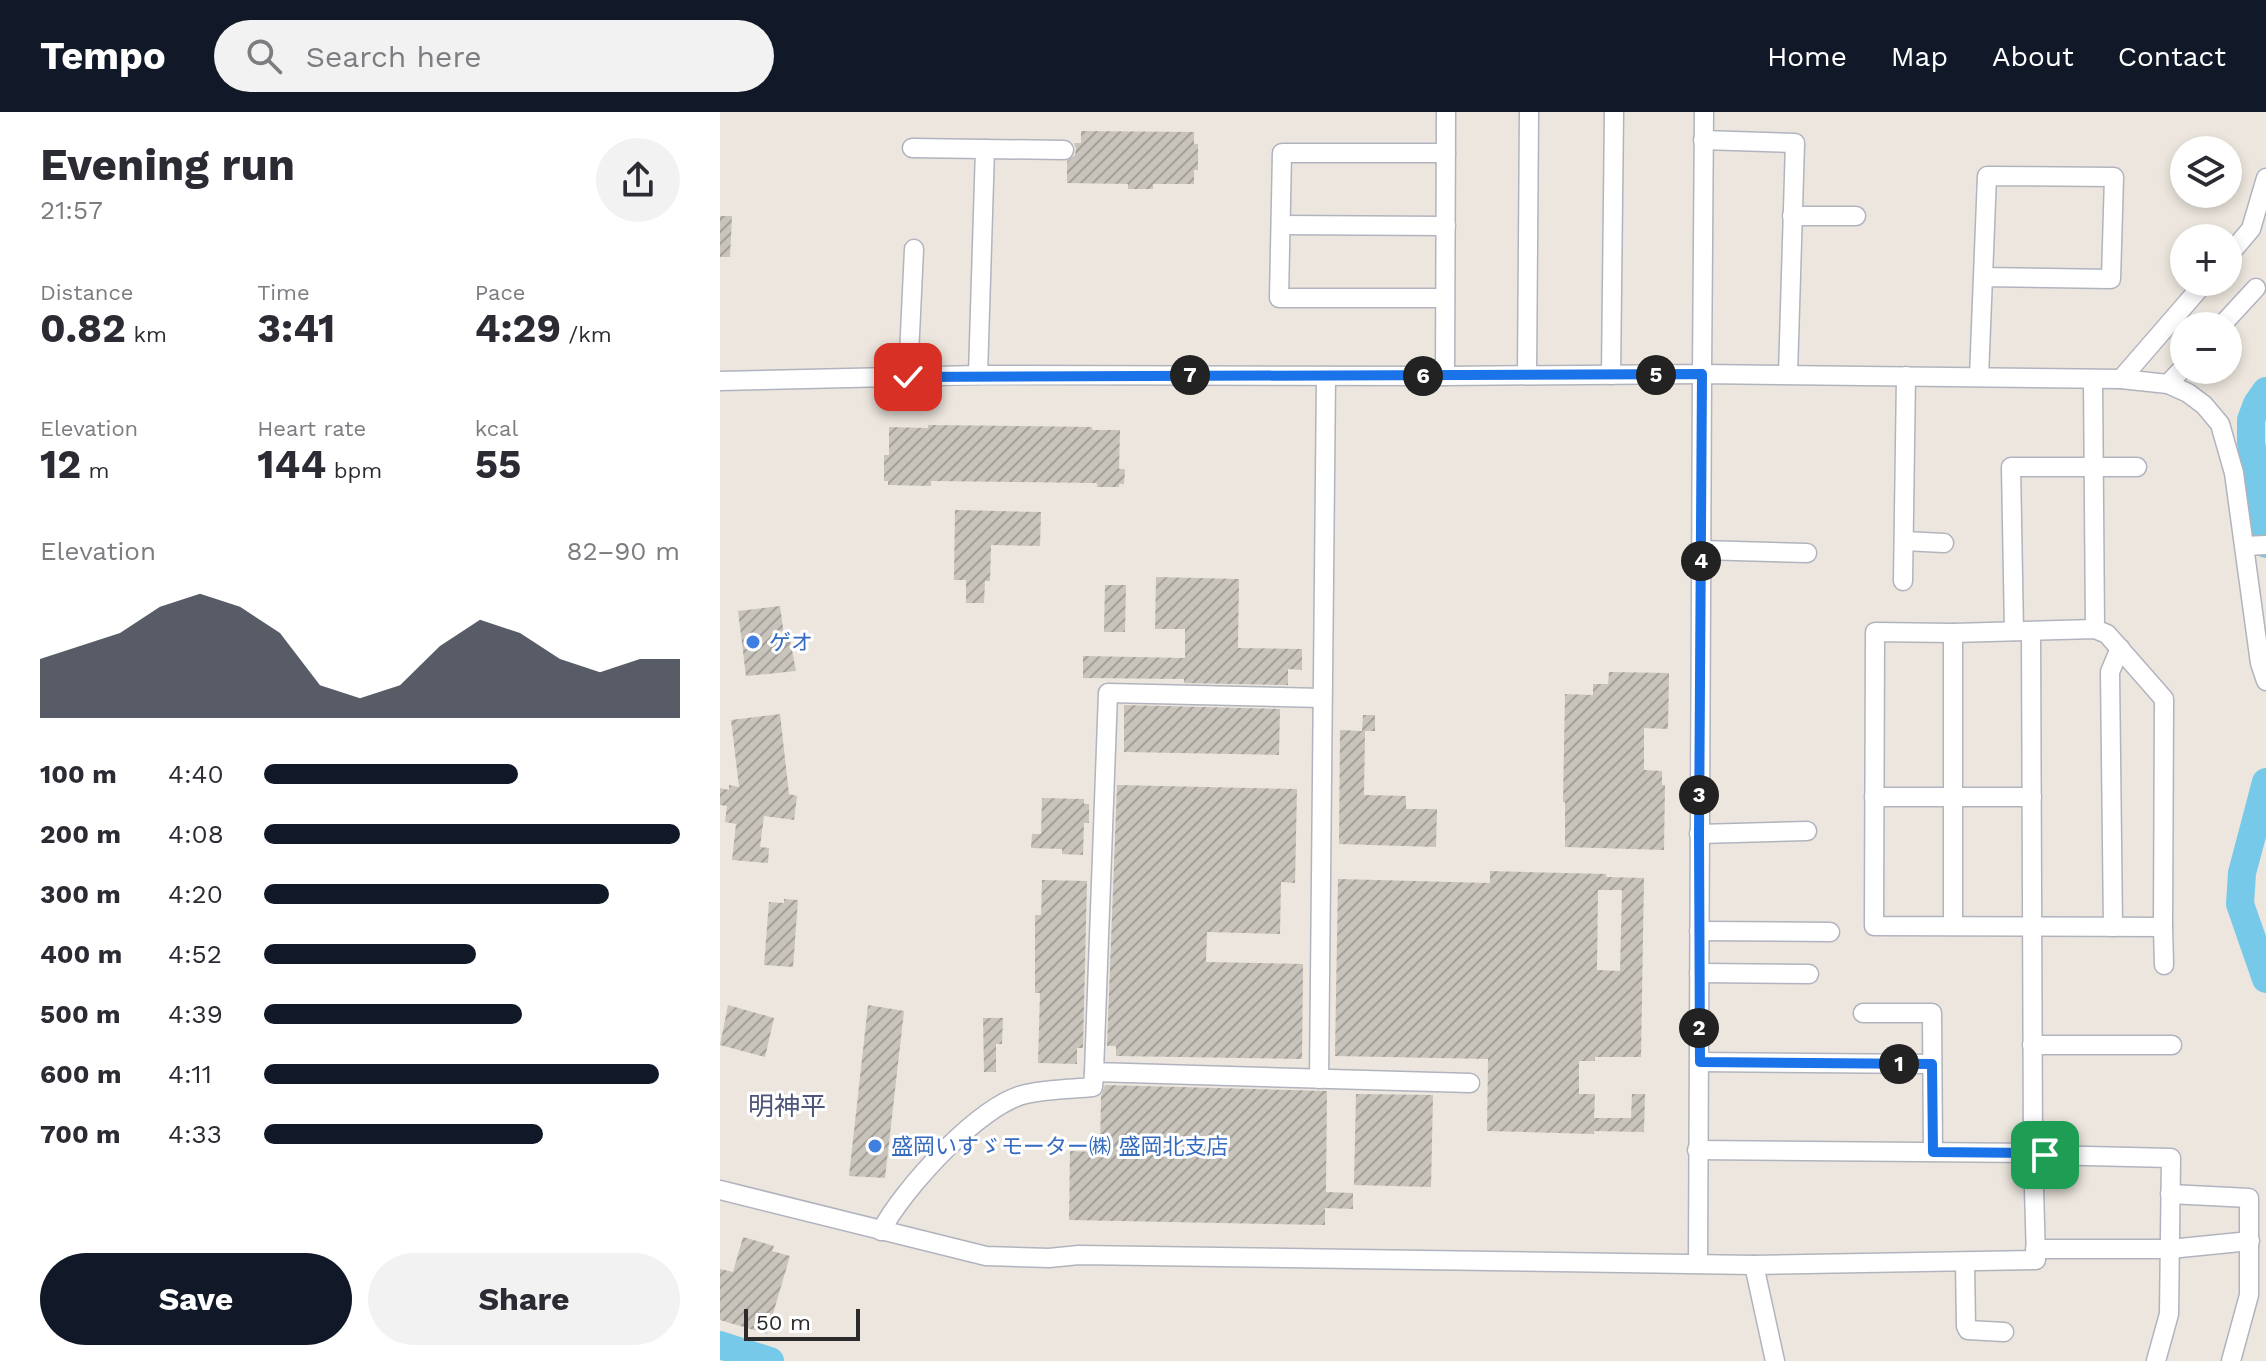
<!DOCTYPE html>
<meta charset="utf-8">
<style>
body{margin:0;font-family:"Work Sans","Noto Sans JP",sans-serif;background:#f2f2f3;color:#2b2b33;height:100vh;display:flex;flex-direction:column;font-size:30px;white-space:nowrap}
*{box-sizing:border-box;margin:0}
p{font-size:26px;color:#7c7c81}
.icon{flex:none;width:44px;height:44px;fill:none;stroke:currentColor;stroke-width:2;stroke-linecap:round;stroke-linejoin:round}
.map{position:relative;flex:1;overflow:hidden}
.panel{display:flex;flex-direction:column;background:#fff;width:720px}
.panel>*{flex:none}
.controls{position:absolute;left:1450px;top:24px;display:grid;gap:16px}
.controls a{display:grid;place-items:center;width:72px;height:72px;border-radius:50%;background:#fff;box-shadow:0 4px 12px #0003;font-size:40px}
.scale{position:absolute;left:24px;bottom:20px;width:116px;box-sizing:border-box;padding-left:8px;border:4px solid #2b2b2b;border-top:0;font-size:22px;line-height:28px;white-space:nowrap;color:#2b2b2b;-webkit-text-stroke:6px #fff;paint-order:stroke}
.pin{position:absolute;display:grid;place-items:center;width:68px;height:68px;color:#fff;margin:-34px;border-radius:16px;box-shadow:0 4px 12px #0006}
.km{position:absolute;width:40px;height:40px;margin:-20px;border-radius:50%;background:#222;color:#fff;font-size:22px;line-height:40px;text-align:center}
.round{display:grid;place-items:center;flex:none;width:84px;height:84px;border-radius:42px;background:#f2f2f3}
.head{display:flex;align-items:center;justify-content:space-between;height:136px;padding:0 40px}
h1{font-size:44px;font-weight:700;line-height:60px}
.metrics{display:grid;grid-template-columns:repeat(3,1fr);gap:12px;height:136px;padding:8px 40px}
.metrics div{display:grid;align-content:center}
.metrics b{font-size:40px;font-weight:700}
.metrics small{font-size:22px;font-weight:400}
.metrics p{font-size:22px}
.chart{height:224px;padding:16px 40px}
.chart p{display:flex;justify-content:space-between}
.chart svg{width:100%;height:144px;margin-top:8px;fill:#111827;opacity:.7}
.primary-button{display:flex;gap:16px;margin-top:auto;padding:16px 40px}
.primary-button a{flex:1;height:92px;border-radius:48px;background:#111827;color:#fff;font-size:32px;font-weight:700;line-height:92px;text-align:center}
.primary-button a+a{background:#f2f2f3;color:#2b2b33}
ul{padding:0 40px;list-style:none;font-size:26px}
li{display:grid;grid-template-columns:128px 96px 1fr;align-items:center;height:60px}
li i{height:20px;border-radius:10px;background:#111827}
header{display:flex;align-items:center;gap:48px;box-sizing:border-box;height:112px;padding:0 40px;background:#111827;color:#fff}
header strong{font-size:38px}
nav{display:flex;gap:44px;margin-inline-start:auto;font-size:28px}
.search{width:560px;height:72px;background:#f2f2f3;display:flex;align-items:center;gap:20px;box-sizing:border-box;padding:0 28px;border-radius:44px;color:#7c7c81;font-size:30px}
main{display:flex;flex:1;min-height:0}
.map>svg:first-child{display:block}
</style>
<header>
<strong>Tempo</strong>
<div class="search"><svg class="icon" aria-label="search" viewBox="0 0 24 24"><circle cx="10" cy="10" r="6"/><path d="M15 15l6 6"/></svg>Search here</div>
<nav><a>Home</a><a>Map</a><a>About</a><a>Contact</a></nav>
</header>
<main>
<section class="panel">
<div class="head"><div><h1>Evening run</h1><p>21:57</p></div><a class="round"><svg class="icon" aria-label="share" viewBox="0 0 24 24"><path d="M12 15V3M7 8l5-5 5 5M5 13v7h14v-7"/></svg></a></div>
<div class="metrics">
<div><p>Distance</p><b>0.82<small> km</small></b></div>
<div><p>Time</p><b>3:41</b></div>
<div><p>Pace</p><b>4:29<small> /km</small></b></div>
</div>
<div class="metrics">
<div><p>Elevation</p><b>12<small> m</small></b></div>
<div><p>Heart rate</p><b>144<small> bpm</small></b></div>
<div><p>kcal</p><b>55</b></div>
</div>
<div class="chart"><p><span>Elevation</span>82–90 m</p>
<svg viewBox="0 0 160 44" preserveAspectRatio="none"><path d="M0 44V26L10 22L20 18L30 10L40 6L50 10L60 18L70 34L80 38L90 34L100 22L110 14L120 18L130 26L140 30L150 26L160 26V44z"/></svg>
</div>
<ul>
<li><b>100 m</b>4:40<i style="width:61%"></i></li>
<li><b>200 m</b>4:08<i style="width:100%"></i></li>
<li><b>300 m</b>4:20<i style="width:83%"></i></li>
<li><b>400 m</b>4:52<i style="width:51%"></i></li>
<li><b>500 m</b>4:39<i style="width:62%"></i></li>
<li><b>600 m</b>4:11<i style="width:95%"></i></li>
<li><b>700 m</b>4:33<i style="width:67%"></i></li>
</ul>
<div class="primary-button"><a>Save</a><a>Share</a></div>
</section>
<div class="map">
<svg width="1546" height="1249" viewBox="0 0 1546 1249">
<defs>
<pattern id="building-hatch" width="6" height="6" patternUnits="userSpaceOnUse" patternTransform="scale(2)"><rect width="6" height="6" fill="#c8c4bc"/><path d="M-1 1l2-2M0 6l6-6M5 7l2-2" fill="none" stroke="#a39f99"/></pattern>
</defs>
<rect width="100%" height="100%" fill="#ece6de"/>
<g fill="none" stroke-linecap="round" stroke-linejoin="round">
<g stroke="#76c9e9" stroke-width="28">
<polyline points="1546,279 1537,292 1531,308 1531,330 1546,432"/>
<polyline points="1546,670 1522,761 1520,792 1546,867"/>
<polyline points="0,1233 50,1249"/>
</g>
</g>
<g fill="url(#building-hatch)" fill-rule="evenodd">
<polygon points="361,19 474,20 474,32 478,32 478,58 474,58 474,72 433,72 433,77 408,77 408,72 347,71 347,49 355,43 356,37 354,31 361,31"/>
<polygon points="0,104 12,104 10,145 0,145"/>
<polygon points="208,313 372,315 372,318 400,318 399,357 405,357 404,372 399,372 399,375 377,375 377,371 211,369 211,374 168,373 168,369 164,369 164,343 169,343 169,315 208,316"/>
<polygon points="235,398 321,400 320,434 271,433 270,469 265,469 264,491 246,491 246,468 234,468"/>
<polygon points="436,465 519,467 518,536 582,537 582,558 568,557 568,573 464,571 464,567 363,566 363,544 465,546 465,517 435,517"/>
<polygon points="385,473 406,473 405,520 384,520"/>
<polygon points="60,494 64,523 69,522 76,559 26,564 18,499"/>
<polygon points="889,560 949,561 948,617 924,616 924,658 942,659 942,673 945,673 944,738 845,735 845,690 843,690 845,582 873,583 873,572 888,572"/>
<polygon points="404,593 560,597 559,643 404,640"/>
<polygon points="60,602 69,682 77,684 74,708 44,704 40,735 49,736 48,751 12,748 16,712 5,710 7,694 0,693 0,676 9,678 9,673 19,675 11,608"/>
<polygon points="643,603 655,603 655,619 645,619 644,683 686,684 686,697 717,697 716,735 619,732 620,618 642,619"/>
<polygon points="397,673 577,677 575,771 561,770 560,822 487,820 486,850 583,852 582,947 396,944 396,934 387,934"/>
<polygon points="322,686 364,687 364,692 369,692 369,711 364,711 363,743 342,742 342,737 311,736 312,722 321,722"/>
<path d="M770,759L886,762V765L924,766L921,945H875V949H859V982H875L874,1006H911L912,982H925L924,1020L874,1019V1022L767,1019L768,947L615,944L618,767L770,771ZM878,778H902L900,859L877,858Z"/>
<polygon points="322,768 367,769 363,936 357,936 357,952 318,951 320,881 315,881 315,803 321,803"/>
<polygon points="64,787 78,788 73,855 44,853 49,790 64,791"/>
<polygon points="8,893 54,906 45,945 0,933"/>
<polygon points="148,893 184,899 165,1066 129,1064"/>
<polygon points="263,906 283,906 282,932 276,932 276,960 264,960"/>
<polygon points="385,973 607,979 606,1080 633,1081 633,1097 605,1096 605,1113 349,1108 350,1039 380,1040 381,984"/>
<polygon points="636,982 713,983 711,1075 634,1073"/>
<polygon points="23,1125 54,1134 52,1139 70,1144 47,1222 0,1208 0,1157 13,1160"/>
</g>
<g fill="none" stroke-linecap="round" stroke-linejoin="round">
<g stroke="#b1b4be" stroke-width="21">
<g id="minor">
<polyline points="983,28 1075,31 1068,262"/>
<polyline points="192,36 344,38"/>
<polyline points="1072,104 1136,104"/>
<polyline points="561,113 726,114"/>
<polyline points="1508,144 1531,117 1546,66"/>
<polyline points="725,186 559,186 562,41 726,41"/>
<polyline points="1501,214 1536,176"/>
<polyline points="258,263 265,37"/>
<polyline points="807,263 809,0"/>
<polyline points="891,263 894,0"/>
<polyline points="725,264 726,0"/>
<polyline points="188,265 194,137"/>
<polyline points="1259,265 1267,64 1394,65 1391,167 1263,165"/>
<polyline points="1373,267 1375,517"/>
<polyline points="1401,267 1485,170"/>
<polyline points="0,269 258,263 725,264 982,262 984,0"/>
<polyline points="1448,272 1464,255"/>
<polyline points="1184,429 1224,431"/>
<polyline points="1525,434 1546,433"/>
<polyline points="981,438 1087,441"/>
<polyline points="1183,469 1186,264"/>
<polygon points="1375,517 1387,522 1444,587 1443,815 1154,814 1155,520 1233,521"/>
<polyline points="1294,519 1291,355 1417,355"/>
<polyline points="1233,521 1233,814"/>
<polyline points="602,586 388,581 374,960 750,971"/>
<polyline points="1154,685 1312,685"/>
<polyline points="979,722 1087,719"/>
<polyline points="1393,815 1390,560 1400,536"/>
<polyline points="1443,815 1444,853"/>
<polyline points="979,819 1110,820"/>
<polyline points="979,861 1089,862"/>
<polyline points="1143,901 1212,901 1213,1040"/>
<polyline points="1312,933 1452,933"/>
<polyline points="980,950 1212,952"/>
<polyline points="599,967 606,264"/>
<polyline points="977,1038 1313,1041 1325,1043 1451,1046 1449,1202 1436,1249"/>
<polyline points="0,1078 266,1144 329,1146 359,1143 1034,1153 1316,1148 1313,1041 1311,520"/>
<polyline points="1450,1082 1529,1086 1529,1183 1511,1249"/>
<path d="M161,1119C182,1078 260,992 306,982C327,977 351,977 373,975L374,960"/>
<polyline points="1315,1137 1450,1137 1530,1129"/>
<polyline points="1245,1150 1246,1214 1248,1218 1284,1220"/>
<polyline points="978,1151 982,262 1401,267 1448,272 1468,281 1484,293 1500,312 1514,361 1540,551 1546,569"/>
<polyline points="1034,1153 1055,1249"/>
</g>
</g>
<use href="#minor" stroke="#fff" stroke-width="18"/>
</g>
<g fill="none" stroke-linecap="round" stroke-linejoin="round">
<g stroke="#fff" stroke-width="16">
<polyline id="route" points="188,265 982,262 979,722 980,950 1212,952 1213,1040 1313,1041 1325,1043"/>
</g>
<use href="#route" stroke="#1a73e8" stroke-width="10"/>
</g>
<g fill="#3f7fe0" stroke="#fff" stroke-width="3">
<circle cx="33" cy="530" r="8"/>
<circle cx="155" cy="1034" r="8"/>
</g>
<g text-anchor="middle" dominant-baseline="central" stroke-width="6" stroke-linejoin="round" paint-order="stroke">
<g font-size="22" fill="#366cbe" stroke="#fff" text-anchor="start">
<text x="49" y="530">ゲオ</text>
<text x="171" y="1034">盛岡いすゞモーター㈱ 盛岡北支店</text>
</g>
<g font-size="26" fill="#4d557a" stroke="#fff">
<text x="67" y="994">明神平</text>
</g>
</g>
</svg>
<div class="controls">
<a><svg class="icon" aria-label="layers" viewBox="0 0 24 24"><path d="M12 4l9 5-9 5-9-5zM3 14l9 5 9-5"/></svg></a>
<a>+</a>
<a>−</a>
</div>
<div class="scale">50 m</div>
<div class="pin" style="left:1325px;top:1043px;background:#1e9e55"><svg class="icon" aria-label="arrive" viewBox="0 0 24 24"><path d="M6 21V4h12l-3 4 3 4H6"/></svg></div>
<div class="pin" style="left:188px;top:265px;background:#d93025"><svg class="icon" aria-label="check" viewBox="0 0 24 24"><path d="M5 12l5 5 9-10"/></svg></div>
<b class="km" style="left:1179px;top:952px">1</b>
<b class="km" style="left:979px;top:916px">2</b>
<b class="km" style="left:979px;top:683px">3</b>
<b class="km" style="left:981px;top:449px">4</b>
<b class="km" style="left:936px;top:263px">5</b>
<b class="km" style="left:703px;top:264px">6</b>
<b class="km" style="left:470px;top:263px">7</b>
</div>
</main>
